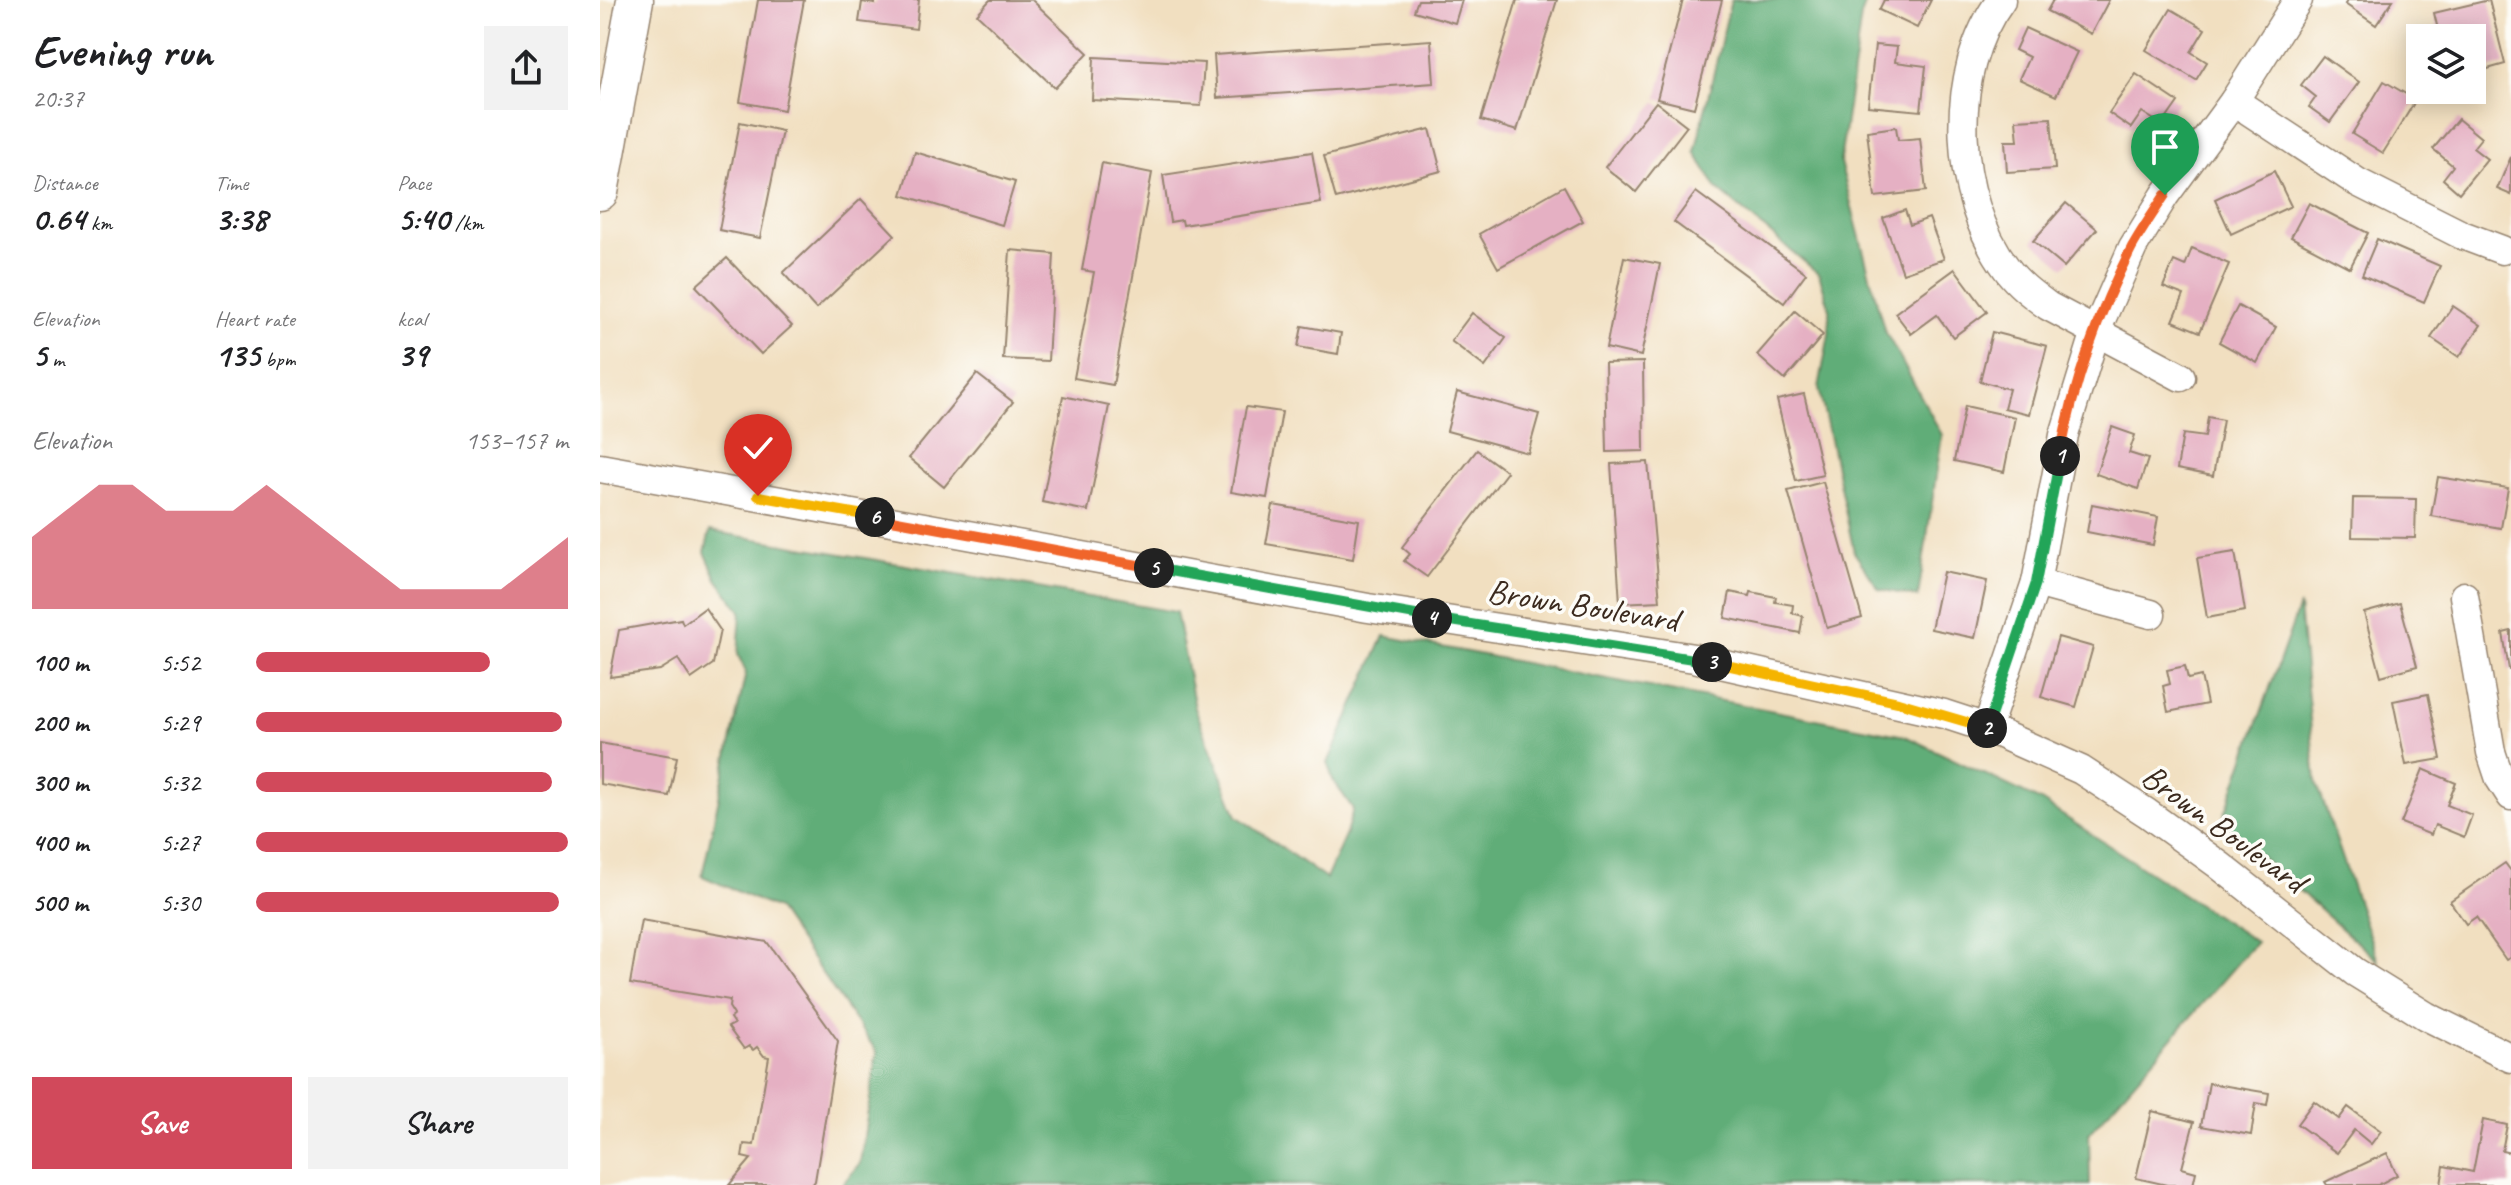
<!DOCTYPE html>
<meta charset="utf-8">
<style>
body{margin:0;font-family:Caveat,sans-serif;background:#f2f2f2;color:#202124;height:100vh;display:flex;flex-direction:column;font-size:30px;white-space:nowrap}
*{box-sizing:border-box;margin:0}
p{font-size:26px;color:#757577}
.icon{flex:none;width:44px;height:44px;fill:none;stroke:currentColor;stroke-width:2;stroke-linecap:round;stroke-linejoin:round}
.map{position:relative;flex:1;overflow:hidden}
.drawer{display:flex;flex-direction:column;background:#fff;width:600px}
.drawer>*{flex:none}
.fabs{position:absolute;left:1806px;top:24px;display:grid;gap:16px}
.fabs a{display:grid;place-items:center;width:80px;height:80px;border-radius:0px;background:#fff;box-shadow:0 4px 20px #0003;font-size:40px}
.pin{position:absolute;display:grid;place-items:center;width:68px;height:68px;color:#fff;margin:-82px -34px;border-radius:50% 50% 50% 0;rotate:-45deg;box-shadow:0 0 8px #0007}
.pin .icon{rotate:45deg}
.km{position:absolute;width:40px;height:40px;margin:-20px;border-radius:50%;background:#222;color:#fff;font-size:22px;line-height:40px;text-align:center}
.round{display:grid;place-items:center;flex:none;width:84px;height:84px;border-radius:0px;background:#f2f2f2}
.overview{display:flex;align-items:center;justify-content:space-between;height:136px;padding:0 32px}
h1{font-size:44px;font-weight:700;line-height:60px}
.figures{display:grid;grid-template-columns:repeat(3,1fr);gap:12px;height:136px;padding:8px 32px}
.figures div{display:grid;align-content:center}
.figures b{font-size:34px;font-weight:700}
.figures small{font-size:22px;font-weight:400}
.figures p{font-size:22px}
.chart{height:224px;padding:16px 32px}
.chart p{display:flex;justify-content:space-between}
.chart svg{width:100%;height:144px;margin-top:8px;fill:#d1495b;opacity:.7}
.cta{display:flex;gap:16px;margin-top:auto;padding:16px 32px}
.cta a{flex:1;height:92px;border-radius:0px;background:#d1495b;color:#fff;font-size:32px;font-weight:700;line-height:92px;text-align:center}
.cta a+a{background:#f2f2f2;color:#202124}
ul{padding:0 32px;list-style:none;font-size:26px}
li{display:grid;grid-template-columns:128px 96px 1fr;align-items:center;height:60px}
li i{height:20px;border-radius:10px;background:#d1495b}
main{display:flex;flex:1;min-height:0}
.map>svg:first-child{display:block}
</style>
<main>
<section class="drawer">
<div class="overview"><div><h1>Evening run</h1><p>20:37</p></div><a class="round"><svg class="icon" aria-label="share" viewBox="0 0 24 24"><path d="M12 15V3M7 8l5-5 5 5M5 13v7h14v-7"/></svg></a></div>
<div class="figures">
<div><p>Distance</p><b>0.64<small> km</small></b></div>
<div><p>Time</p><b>3:38</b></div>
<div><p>Pace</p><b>5:40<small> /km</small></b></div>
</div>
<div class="figures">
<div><p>Elevation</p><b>5<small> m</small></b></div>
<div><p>Heart rate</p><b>135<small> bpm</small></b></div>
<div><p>kcal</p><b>39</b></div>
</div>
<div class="chart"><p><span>Elevation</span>153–157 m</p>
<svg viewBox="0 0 160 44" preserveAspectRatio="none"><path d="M0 44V22L10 14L20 6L30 6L40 14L50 14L60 14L70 6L80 14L90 22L100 30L110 38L120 38L130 38L140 38L150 30L160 22V44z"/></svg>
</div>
<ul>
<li><b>100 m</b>5:52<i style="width:75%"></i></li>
<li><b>200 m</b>5:29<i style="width:98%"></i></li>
<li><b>300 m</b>5:32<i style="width:95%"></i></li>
<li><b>400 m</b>5:27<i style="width:100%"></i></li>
<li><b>500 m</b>5:30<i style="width:97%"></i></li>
</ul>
<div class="cta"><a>Save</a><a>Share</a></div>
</section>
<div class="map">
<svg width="1911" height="1185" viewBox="0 0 1911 1185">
<rect width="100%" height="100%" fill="#fdfcf7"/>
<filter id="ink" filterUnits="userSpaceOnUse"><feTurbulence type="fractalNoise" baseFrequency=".0125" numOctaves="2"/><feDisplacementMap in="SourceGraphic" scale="16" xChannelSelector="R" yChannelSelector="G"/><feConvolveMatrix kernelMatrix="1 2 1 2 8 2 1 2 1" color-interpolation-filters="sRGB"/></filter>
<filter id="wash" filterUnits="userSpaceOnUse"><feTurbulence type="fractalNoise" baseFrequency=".006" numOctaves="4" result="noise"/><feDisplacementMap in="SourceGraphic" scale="32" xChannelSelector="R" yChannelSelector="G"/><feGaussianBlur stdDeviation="1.8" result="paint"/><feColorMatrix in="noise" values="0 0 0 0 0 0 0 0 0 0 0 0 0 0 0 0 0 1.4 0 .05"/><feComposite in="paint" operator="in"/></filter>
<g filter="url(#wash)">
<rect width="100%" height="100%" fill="#f1dfc0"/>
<g fill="#60ad78" stroke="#4e6c4b" stroke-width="2">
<polygon points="1131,0 1267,0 1261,16 1240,162 1284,329 1342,435 1318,597 1279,589 1254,552 1219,388 1229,334 1229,306 1219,274 1117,189 1095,152"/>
<polygon points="110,531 576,612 595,708 637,816 726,879 746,834 753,809 733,780 728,763 784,636 1305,736 1441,801 1656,942 1489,1133 1490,1185 242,1185 260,1163 277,1052 177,909 102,876 146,672 138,655 141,611 117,579 105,552"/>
<polygon points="1699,606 1716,781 1778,961 1622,822"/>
</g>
<g id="blocks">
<g fill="#e5b0c3">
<polygon points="158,0 204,0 184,110 140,102"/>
<polygon points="275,0 319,0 316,29 259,22 262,2 275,4"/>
<polygon points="390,0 432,0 488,53 455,88 377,14"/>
<polygon points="818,0 862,0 855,23 814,11"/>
<polygon points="917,0 957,0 917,131 881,120"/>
<polygon points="1083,0 1122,0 1094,108 1057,99"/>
<polygon points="1284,0 1331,0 1317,28 1279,10"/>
<polygon points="1453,0 1509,0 1491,34 1447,11"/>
<polygon points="1748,0 1793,0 1776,25 1745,4"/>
<polygon points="1889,0 1905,64 1884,70 1878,44 1872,45 1872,38 1840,38 1834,13"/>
<polygon points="1571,9 1605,29 1591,52 1607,62 1596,80 1546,50"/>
<polygon points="1425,28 1477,52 1456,96 1419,79 1429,57 1415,50"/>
<polygon points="831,40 834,83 617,98 614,55"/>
<polygon points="1275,45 1297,47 1295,62 1326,66 1321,111 1268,106"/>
<polygon points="1723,56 1759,82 1730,122 1709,107 1716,97 1701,85"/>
<polygon points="494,57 604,63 601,106 492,100"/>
<polygon points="1536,74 1578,102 1562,125 1542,112 1531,128 1509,113"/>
<polygon points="1784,81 1816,100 1783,153 1752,134"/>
<polygon points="1056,102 1087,126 1036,192 1005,167"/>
<polygon points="1451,118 1455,169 1407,172 1405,141 1418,141 1416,120"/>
<polygon points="1858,119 1881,138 1873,148 1887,159 1859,193 1843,179 1853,166 1833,149"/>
<polygon points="140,122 182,131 160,238 119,230"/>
<polygon points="1296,127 1298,140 1320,138 1326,191 1275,197 1267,131"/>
<polygon points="830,129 841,171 736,199 724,156"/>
<polygon points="315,152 415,182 402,225 302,195"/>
<polygon points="712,152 721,203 583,225 582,220 570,222 563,175"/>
<polygon points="1911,157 1911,195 1897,189"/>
<polygon points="502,163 552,173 513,385 474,378 494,272 482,270"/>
<polygon points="1674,171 1691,206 1631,234 1615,199"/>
<polygon points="964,186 983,221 898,268 879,234"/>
<polygon points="1096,192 1206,273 1184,303 1074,222"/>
<polygon points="261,199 295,235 216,309 183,273"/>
<polygon points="1466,203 1497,229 1464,267 1433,241"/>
<polygon points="1709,203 1768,233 1750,268 1691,237"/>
<polygon points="1305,210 1310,225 1329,218 1344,259 1303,273 1283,218"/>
<polygon points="1777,239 1840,266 1824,302 1762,275"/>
<polygon points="1592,248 1629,264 1600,332 1573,321 1584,295 1563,287 1574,261 1585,266"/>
<polygon points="410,250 454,254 448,361 403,359"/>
<polygon points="1024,257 1060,264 1041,356 1006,348"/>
<polygon points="127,258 192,326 161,354 96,286"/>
<polygon points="1355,269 1387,312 1353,337 1337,315 1311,334 1295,313"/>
<polygon points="1638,306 1676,327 1657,363 1619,342"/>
<polygon points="1853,306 1881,325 1859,357 1831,338"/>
<polygon points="1195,311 1223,335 1185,380 1157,355"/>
<polygon points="872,313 906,338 885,367 851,341"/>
<polygon points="702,326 741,333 738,354 698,347"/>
<polygon points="1392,332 1447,346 1429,414 1404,408 1409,389 1380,381"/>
<polygon points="1043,362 1044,451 1007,452 1005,363"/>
<polygon points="377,374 413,402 344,487 309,458"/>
<polygon points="857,392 939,414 928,453 847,431"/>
<polygon points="1204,394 1223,475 1196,481 1177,400"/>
<polygon points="463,396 509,406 488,511 442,502"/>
<polygon points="1365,406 1415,417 1404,472 1354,461"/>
<polygon points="646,407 682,412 667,498 631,492"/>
<polygon points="1608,417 1623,420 1613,476 1577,469 1583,434 1605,437"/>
<polygon points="1512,427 1535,435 1529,453 1548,459 1538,489 1496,474"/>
<polygon points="877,450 907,472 827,577 804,561 810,554 802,547"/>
<polygon points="1048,462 1060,601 1020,603 1011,464"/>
<polygon points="1838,477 1908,488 1901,528 1831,516"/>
<polygon points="1223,482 1262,618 1227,628 1188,491"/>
<polygon points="1753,498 1816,499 1815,538 1752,537"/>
<polygon points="1492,504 1558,517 1553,545 1487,532"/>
<polygon points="673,505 759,520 753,559 666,544"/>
<polygon points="1635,552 1645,611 1607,618 1597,558"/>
<polygon points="1343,572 1387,581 1375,638 1331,629"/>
<polygon points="1130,592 1150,596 1151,592 1176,597 1175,602 1193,605 1192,613 1203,616 1200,633 1125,618"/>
<polygon points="1800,603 1817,666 1781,676 1764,613"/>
<polygon points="105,608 120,630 113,664 91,679 78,659 60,670 10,677 19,630 81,619 83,624"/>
<polygon points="1911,631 1911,670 1909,670 1903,633"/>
<polygon points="1458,637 1493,647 1476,707 1441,697"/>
<polygon points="1585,666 1588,679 1601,676 1607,704 1568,712 1563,686 1570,684 1567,670"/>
<polygon points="1828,694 1841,759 1806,765 1793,701"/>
<polygon points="0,743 77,757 69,796 0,784"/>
<polygon points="1823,769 1856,783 1847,805 1872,815 1864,837 1835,825 1831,835 1801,823"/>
<polygon points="1905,863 1911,871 1911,957 1906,960 1876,917 1866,924 1850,901"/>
<polygon points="41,920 167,942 238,1041 215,1181 212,1185 129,1185 151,1159 142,1157 144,1144 154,1145 169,1057 164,1056 157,1047 153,1050 149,1046 144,1049 128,1027 134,1024 130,1018 134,1015 129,1007 130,1000 30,984"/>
<polygon points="1609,1083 1669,1093 1667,1105 1656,1103 1651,1135 1601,1126"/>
<polygon points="1714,1101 1739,1119 1748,1107 1781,1131 1771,1144 1754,1130 1737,1153 1697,1124"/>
<polygon points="1552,1111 1594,1122 1582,1168 1596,1172 1593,1185 1567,1185 1536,1178"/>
<polygon points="1883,1120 1907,1125 1902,1151 1911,1153 1910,1185 1841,1185 1844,1166 1873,1172"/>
<polygon points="1787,1153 1797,1175 1778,1185 1727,1185 1725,1182"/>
</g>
</g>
</g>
<g filter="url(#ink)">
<use href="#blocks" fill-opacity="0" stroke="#96846f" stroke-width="2"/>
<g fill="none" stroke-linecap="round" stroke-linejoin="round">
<g stroke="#96846f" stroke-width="31">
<g id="minor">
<path d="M1401,0C1347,73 1353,197 1407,269C1418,284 1433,295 1448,306L1581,377"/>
<polyline points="1634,101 1757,182 1862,235 1902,250"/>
<polyline points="0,468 768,608 1094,658 1344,714 1387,728 1481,770 1547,813 1619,865 1755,972 1826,1016 1911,1058"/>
<polyline points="1436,583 1551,614"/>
<polyline points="1864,596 1891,752 1900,779 1911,796"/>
<polyline points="1387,728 1436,583 1464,435 1496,331 1533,247 1565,195 1634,101 1698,0"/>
</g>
</g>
<g stroke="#96846f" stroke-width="39">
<polyline id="major" points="0,192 35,0"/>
</g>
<use href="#minor" stroke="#fff" stroke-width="28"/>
<use href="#major" stroke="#fff" stroke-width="36"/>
</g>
</g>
<g fill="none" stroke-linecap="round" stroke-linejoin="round" filter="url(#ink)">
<g stroke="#fff" stroke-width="16">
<path id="split-1" d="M1460,456C1473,385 1499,311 1532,247C1542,229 1554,212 1565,195"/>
</g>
<g stroke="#fff" stroke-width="16">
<polyline id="split-2" points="1387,728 1436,583 1460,456"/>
</g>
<g stroke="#fff" stroke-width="16">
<polyline id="split-3" points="1112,662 1298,702 1387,728"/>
</g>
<g stroke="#fff" stroke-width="16">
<polyline id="split-4" points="832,618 1112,662"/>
</g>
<g stroke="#fff" stroke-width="16">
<polyline id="split-5" points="554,568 832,618"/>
</g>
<g stroke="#fff" stroke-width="16">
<polyline id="split-6" points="275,517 554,568"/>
</g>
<g stroke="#fff" stroke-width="16">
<polyline id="split-7" points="158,496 275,517"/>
</g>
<use href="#split-1" stroke="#f0652b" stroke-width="10"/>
<use href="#split-2" stroke="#22a559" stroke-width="10"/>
<use href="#split-3" stroke="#f5b400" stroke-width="10"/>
<use href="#split-4" stroke="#22a559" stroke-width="10"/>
<use href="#split-5" stroke="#22a559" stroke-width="10"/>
<use href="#split-6" stroke="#f0652b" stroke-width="10"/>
<use href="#split-7" stroke="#f5b400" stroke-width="10"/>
</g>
<g text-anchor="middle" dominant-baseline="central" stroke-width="7" stroke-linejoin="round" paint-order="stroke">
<g font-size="34" fill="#3b2a1e" stroke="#fdfcf7">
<text transform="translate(983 605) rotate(9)">Brown Boulevard</text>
<text transform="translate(1624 828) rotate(36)">Brown Boulevard</text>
</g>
</g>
</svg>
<div class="fabs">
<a><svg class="icon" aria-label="layers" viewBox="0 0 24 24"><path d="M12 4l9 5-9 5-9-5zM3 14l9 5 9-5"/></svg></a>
</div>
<div class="pin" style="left:1565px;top:195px;background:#1e9e55"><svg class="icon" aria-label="arrive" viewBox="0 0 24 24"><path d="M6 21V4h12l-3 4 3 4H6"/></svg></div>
<div class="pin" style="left:158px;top:496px;background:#d93025"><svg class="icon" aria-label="check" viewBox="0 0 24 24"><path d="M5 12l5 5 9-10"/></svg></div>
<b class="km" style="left:1460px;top:456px">1</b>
<b class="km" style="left:1387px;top:728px">2</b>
<b class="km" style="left:1112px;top:662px">3</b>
<b class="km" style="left:832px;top:618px">4</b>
<b class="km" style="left:554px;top:568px">5</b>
<b class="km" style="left:275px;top:517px">6</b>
</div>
</main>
